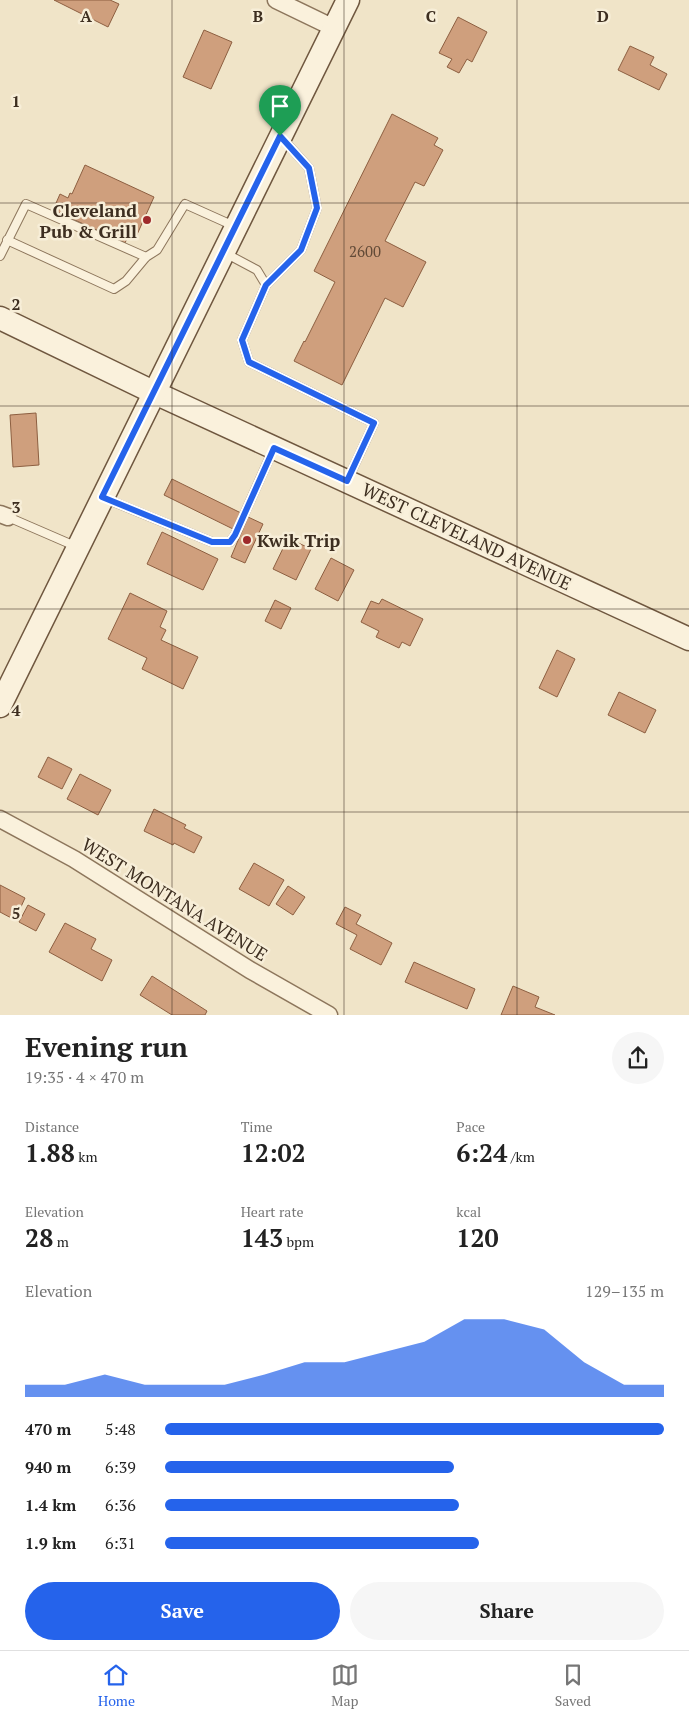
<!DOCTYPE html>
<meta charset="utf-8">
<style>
body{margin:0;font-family:"PT Serif",serif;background:#f6f6f6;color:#222;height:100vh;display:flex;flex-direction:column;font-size:19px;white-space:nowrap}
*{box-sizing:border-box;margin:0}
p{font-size:16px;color:#767676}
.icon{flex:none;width:28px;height:28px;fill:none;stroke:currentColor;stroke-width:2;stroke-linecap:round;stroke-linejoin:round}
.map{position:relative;height:1015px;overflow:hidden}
.panel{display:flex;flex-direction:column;background:#fff;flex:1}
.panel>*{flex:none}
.pin{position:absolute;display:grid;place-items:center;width:42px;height:42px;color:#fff;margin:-51px -21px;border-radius:50% 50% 50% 0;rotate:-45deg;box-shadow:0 0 5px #0007}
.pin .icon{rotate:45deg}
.round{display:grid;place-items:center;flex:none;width:52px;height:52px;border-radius:26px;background:#f6f6f6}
.overview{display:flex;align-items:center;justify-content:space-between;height:85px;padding:0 25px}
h1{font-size:28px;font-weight:700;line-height:38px}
.metrics{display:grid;grid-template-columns:repeat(3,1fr);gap:8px;height:85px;padding:5px 25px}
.metrics div{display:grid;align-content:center}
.metrics b{font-size:25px;font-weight:700}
.metrics small{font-size:14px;font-weight:400}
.metrics p{font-size:14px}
.chart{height:140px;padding:10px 25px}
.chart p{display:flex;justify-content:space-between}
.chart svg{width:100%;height:90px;margin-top:5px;fill:#2563eb;opacity:.7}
.action{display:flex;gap:10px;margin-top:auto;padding:10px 25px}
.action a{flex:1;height:58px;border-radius:30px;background:#2563eb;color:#fff;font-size:20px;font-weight:700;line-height:58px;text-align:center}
.action a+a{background:#f6f6f6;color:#222}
ul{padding:0 25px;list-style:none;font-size:16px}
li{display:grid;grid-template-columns:80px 60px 1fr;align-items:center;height:38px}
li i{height:12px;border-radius:6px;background:#2563eb}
.tab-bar{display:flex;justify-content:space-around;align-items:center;height:70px;border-top:1px solid #e0e0e0;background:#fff;font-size:14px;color:#767676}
.tab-bar a{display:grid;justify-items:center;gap:2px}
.tab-bar .on{color:#2563eb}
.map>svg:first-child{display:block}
</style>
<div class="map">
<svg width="689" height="1015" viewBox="0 0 689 1015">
<rect width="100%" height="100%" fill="#f0e4c8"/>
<g fill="#cf9f7d" stroke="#8d5f41">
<polygon points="54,0 110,0 119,4 108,27"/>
<polygon points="458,17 487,32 472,62 467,59 459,73 447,67 452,59 439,53"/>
<polygon points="204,30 232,42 211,89 183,77"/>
<polygon points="630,46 654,57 650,65 667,74 659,90 618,70"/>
<polygon points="392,114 438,138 434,145 443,150 424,186 415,182 385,241 426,262 403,307 385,298 342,385 294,361 304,341 305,342 335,282 314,271"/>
<polygon points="85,165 154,197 135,239 128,236 125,243 53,210 60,194 68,198 70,193 72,194"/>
<polygon points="36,413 39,465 13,467 10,415"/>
<polygon points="172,479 241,513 233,529 164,495"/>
<polygon points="248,517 263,524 245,563 231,557"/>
<polygon points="162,532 218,559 203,590 147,564"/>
<polygon points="288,538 311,549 296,580 273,569"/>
<polygon points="331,558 354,570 338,601 315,589"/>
<polygon points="130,593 167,611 160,627 166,630 161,640 198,657 183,689 142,669 147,658 108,639"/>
<polygon points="382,599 423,619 410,646 402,642 399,648 376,637 379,631 361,622 371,601 379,604"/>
<polygon points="275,600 291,608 281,629 265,621"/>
<polygon points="557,650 575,659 557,697 539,688"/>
<polygon points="619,692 656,710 645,733 608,715"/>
<polygon points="48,757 72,769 62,789 38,777"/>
<polygon points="80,774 111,790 98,815 67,799"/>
<polygon points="154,809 186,825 184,828 202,837 194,853 174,843 173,845 144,831"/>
<polygon points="254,863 284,880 269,906 239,889"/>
<polygon points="0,885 25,898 15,920 0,912"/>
<polygon points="288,886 305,897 293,915 276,904"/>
<polygon points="28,905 45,914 36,931 19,922"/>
<polygon points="345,907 361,915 356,924 392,943 381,965 350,949 357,935 336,924"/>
<polygon points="65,923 96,939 91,949 112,960 102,981 49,952"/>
<polygon points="414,962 475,989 467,1009 405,982"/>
<polygon points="152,976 207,1011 205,1015 172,1015 140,995"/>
<polygon points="513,986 539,997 535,1007 555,1015 501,1015"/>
</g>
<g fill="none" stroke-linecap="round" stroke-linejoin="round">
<g stroke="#8d765c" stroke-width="10">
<g id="lane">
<polyline points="7,240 114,289 126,281 146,257 157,250 185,204 234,226"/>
<polyline points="225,253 257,270 266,285 242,340 249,362 374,423 348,479"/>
<polyline points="0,256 26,204 146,257"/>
<polyline points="266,285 301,250 317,208 309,168 282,138"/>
<polyline points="104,498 212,542 230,542 235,535 273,450"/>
<polyline points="8,517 75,546"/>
</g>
</g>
<g stroke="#8d765c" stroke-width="19">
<g id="street">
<polyline points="276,0 334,28"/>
<polyline points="0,514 8,517"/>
<polyline points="0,819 74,859 250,970 329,1015"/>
</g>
</g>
<g stroke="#6f573f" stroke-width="25">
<g id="secondary">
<polyline points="0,318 153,392 689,639"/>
<polyline points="0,706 348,0"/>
</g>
</g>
<use href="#lane" stroke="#faf1dc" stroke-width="8"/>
<use href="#street" stroke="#faf1dc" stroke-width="16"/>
<use href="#secondary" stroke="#faf1dc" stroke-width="22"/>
</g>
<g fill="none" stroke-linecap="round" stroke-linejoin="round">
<g stroke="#fff" stroke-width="10">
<polygon id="route" points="280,136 309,168 317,208 301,250 266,285 242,340 249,362 374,423 347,481 274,448 235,535 230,542 212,542 102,497"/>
</g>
<use href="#route" stroke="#2563eb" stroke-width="6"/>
</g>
<path fill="none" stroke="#3d2e20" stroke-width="1" stroke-opacity="0.55" d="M172,0V1015M344,0V1015M517,0V1015M0,203H689M0,406H689M0,609H689M0,812H689"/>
<g fill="#9e2a2b" stroke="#f7eed8" stroke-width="2">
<circle cx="147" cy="220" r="5"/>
<circle cx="247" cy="540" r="5"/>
</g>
<g text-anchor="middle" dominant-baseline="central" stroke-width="5" stroke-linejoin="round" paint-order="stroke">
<g font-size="15" fill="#624a37">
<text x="365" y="251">2600</text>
</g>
<g font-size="18" font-weight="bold" fill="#3d2e20" stroke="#f7eed8" text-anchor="end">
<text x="137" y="210">Cleveland<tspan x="137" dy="21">Pub &amp; Grill</tspan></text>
<text x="257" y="540" text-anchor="start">Kwik Trip</text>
</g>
<g font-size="18" fill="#3d2e20" stroke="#f7eed8">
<text transform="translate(467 536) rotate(25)">WEST CLEVELAND AVENUE</text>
<text transform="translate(175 899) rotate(32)">WEST MONTANA AVENUE</text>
</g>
</g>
<g font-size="16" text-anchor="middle" font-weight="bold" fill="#3d2e20" stroke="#f7eed8" stroke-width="5" stroke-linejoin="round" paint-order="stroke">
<text x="86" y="22">A</text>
<text x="258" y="22">B</text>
<text x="431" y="22">C</text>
<text x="603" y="22">D</text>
<text x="16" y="107">1</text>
<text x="16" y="310">2</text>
<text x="16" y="513">3</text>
<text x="16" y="716">4</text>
<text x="16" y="919">5</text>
</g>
</svg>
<div class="pin" style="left:280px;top:136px;background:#1e9e55"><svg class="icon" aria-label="arrive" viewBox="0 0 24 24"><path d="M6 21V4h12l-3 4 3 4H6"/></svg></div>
</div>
<section class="panel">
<div class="overview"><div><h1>Evening run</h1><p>19:35 · 4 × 470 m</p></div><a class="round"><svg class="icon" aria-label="share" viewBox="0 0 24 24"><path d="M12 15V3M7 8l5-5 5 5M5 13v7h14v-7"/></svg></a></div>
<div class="metrics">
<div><p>Distance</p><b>1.88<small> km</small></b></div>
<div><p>Time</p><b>12:02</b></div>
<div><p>Pace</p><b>6:24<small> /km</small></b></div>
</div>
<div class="metrics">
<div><p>Elevation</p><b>28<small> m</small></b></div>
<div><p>Heart rate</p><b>143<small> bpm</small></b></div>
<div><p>kcal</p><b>120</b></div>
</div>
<div class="chart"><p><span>Elevation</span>129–135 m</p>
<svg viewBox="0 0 160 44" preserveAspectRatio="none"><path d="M0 44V38L10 38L20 33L30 38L40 38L50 38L60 33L70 27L80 27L90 22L100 17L110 6L120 6L130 11L140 27L150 38L160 38V44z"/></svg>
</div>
<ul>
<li><b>470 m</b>5:48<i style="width:100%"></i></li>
<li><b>940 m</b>6:39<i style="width:58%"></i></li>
<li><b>1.4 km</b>6:36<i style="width:59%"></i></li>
<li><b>1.9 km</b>6:31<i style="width:63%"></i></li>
</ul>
<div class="action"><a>Save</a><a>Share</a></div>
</section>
<nav class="tab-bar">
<a class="on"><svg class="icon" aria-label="home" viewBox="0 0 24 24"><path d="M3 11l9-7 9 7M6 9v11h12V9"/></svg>Home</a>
<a><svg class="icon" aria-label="map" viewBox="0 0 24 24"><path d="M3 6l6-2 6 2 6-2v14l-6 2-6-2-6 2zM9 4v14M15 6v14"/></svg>Map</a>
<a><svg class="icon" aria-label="saved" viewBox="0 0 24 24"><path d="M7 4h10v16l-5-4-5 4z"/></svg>Saved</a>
</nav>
